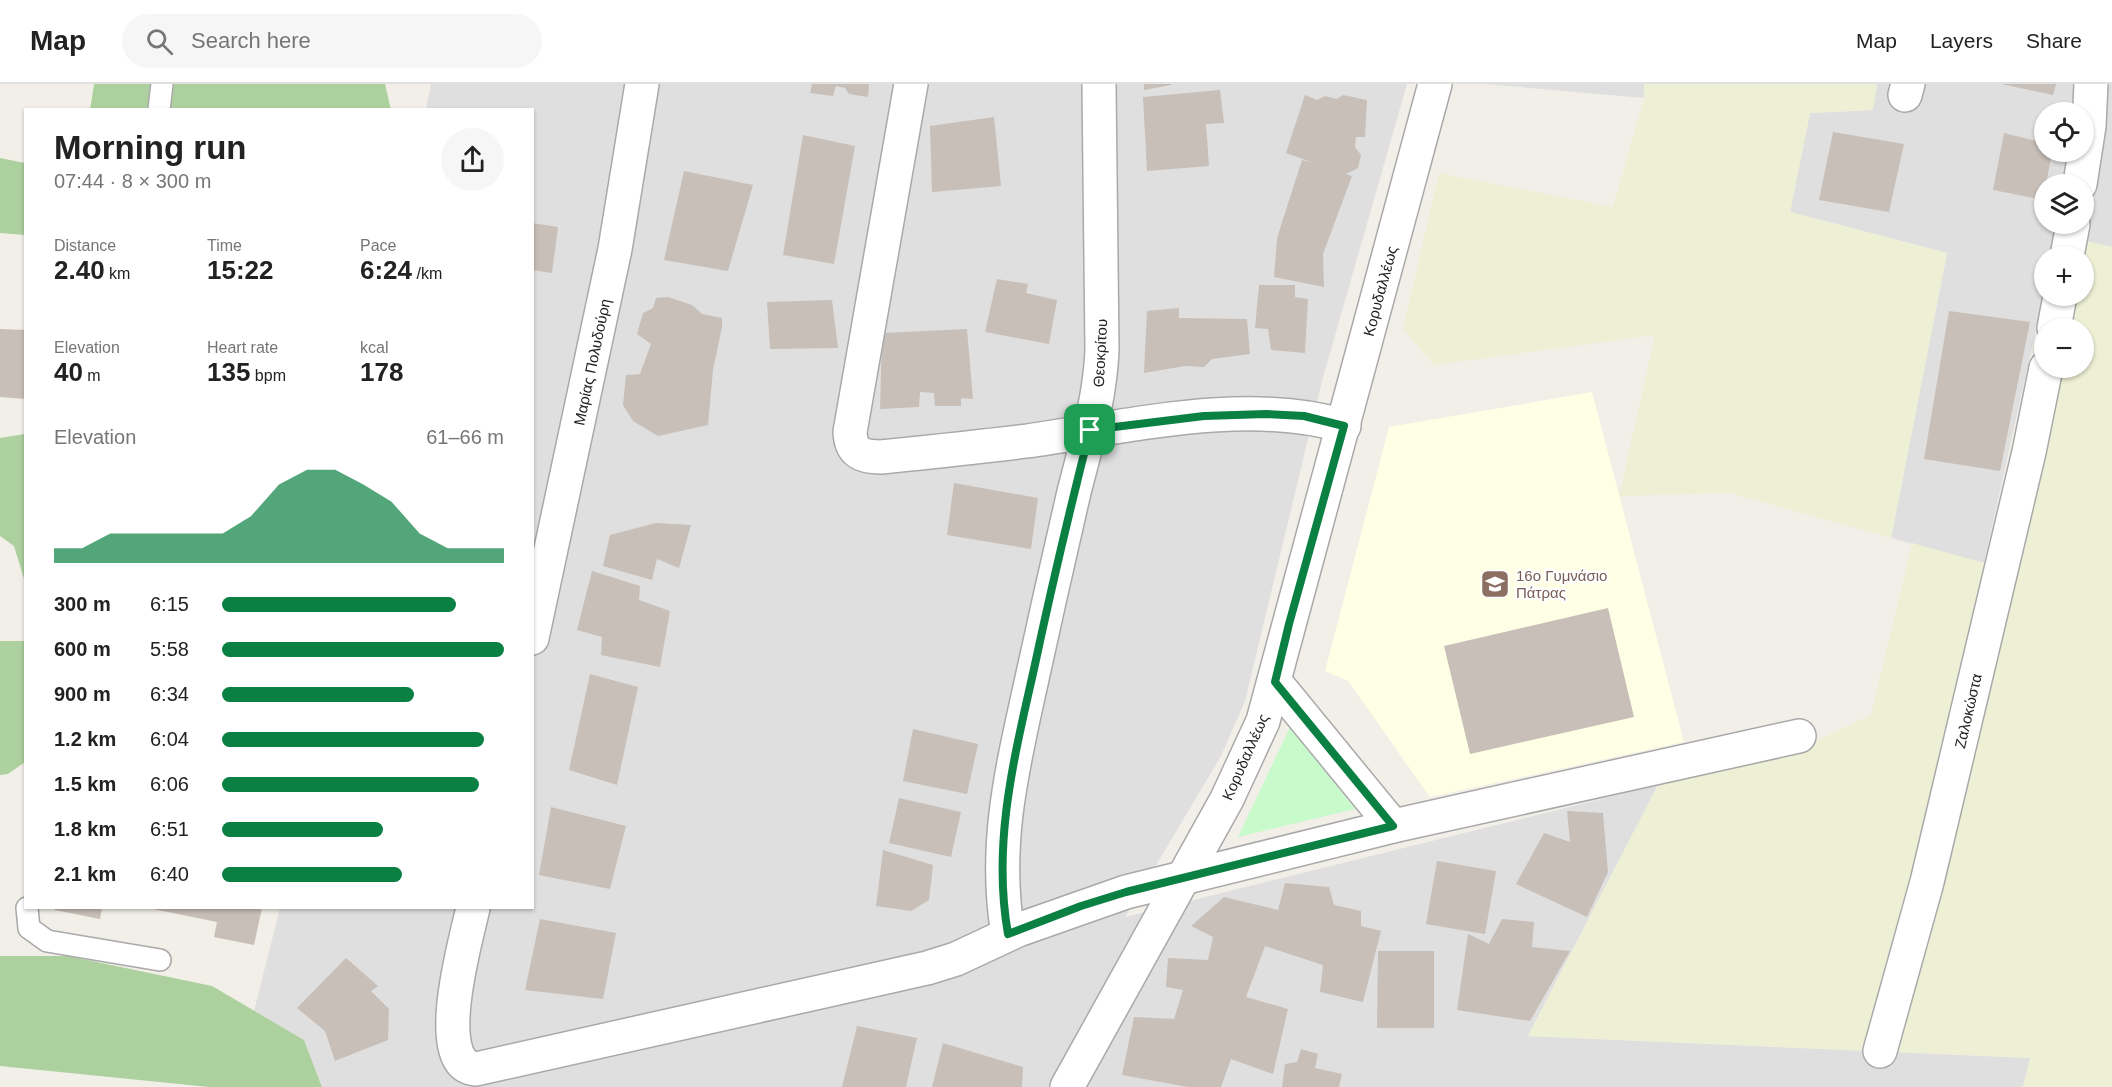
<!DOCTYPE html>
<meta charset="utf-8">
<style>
body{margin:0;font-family:Helvetica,sans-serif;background:#f6f6f6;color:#222;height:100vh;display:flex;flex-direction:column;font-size:22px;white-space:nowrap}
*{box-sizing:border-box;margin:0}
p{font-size:20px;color:#767676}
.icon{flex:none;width:33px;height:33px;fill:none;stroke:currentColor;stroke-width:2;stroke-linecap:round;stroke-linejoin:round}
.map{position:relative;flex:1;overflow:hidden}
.sheet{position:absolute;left:24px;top:24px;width:510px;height:801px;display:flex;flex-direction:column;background:#fff;border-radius:0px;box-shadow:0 2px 4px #0004}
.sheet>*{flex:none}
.tools{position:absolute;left:2034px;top:18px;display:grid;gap:12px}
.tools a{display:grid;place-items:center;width:60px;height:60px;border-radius:50%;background:#fff;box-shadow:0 2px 4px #0004;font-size:30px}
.pin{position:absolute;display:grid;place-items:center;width:51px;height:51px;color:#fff;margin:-26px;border-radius:12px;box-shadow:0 3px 9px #0006}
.round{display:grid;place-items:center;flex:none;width:63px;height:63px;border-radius:32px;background:#f6f6f6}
.head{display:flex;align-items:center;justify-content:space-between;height:102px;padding:0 30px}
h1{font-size:33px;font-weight:800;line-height:45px}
.stats{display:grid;grid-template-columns:repeat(3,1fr);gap:9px;height:102px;padding:6px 30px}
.stats div{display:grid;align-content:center}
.stats b{font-size:26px;font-weight:800}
.stats small{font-size:16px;font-weight:400}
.stats p{font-size:16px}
.chart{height:168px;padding:12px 30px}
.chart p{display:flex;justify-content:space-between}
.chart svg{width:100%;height:108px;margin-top:6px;fill:#0b8043;opacity:.7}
ul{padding:0 30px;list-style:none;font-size:20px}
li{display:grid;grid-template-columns:96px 72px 1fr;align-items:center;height:45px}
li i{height:15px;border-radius:8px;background:#0b8043}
header{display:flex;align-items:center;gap:36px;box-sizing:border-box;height:84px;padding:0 30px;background:#fff;border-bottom:2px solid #e0e0e0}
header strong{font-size:28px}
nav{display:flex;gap:33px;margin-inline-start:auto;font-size:21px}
.search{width:420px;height:54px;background:#f6f6f6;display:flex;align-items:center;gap:15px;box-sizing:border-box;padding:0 21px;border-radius:33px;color:#767676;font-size:22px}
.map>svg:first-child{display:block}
</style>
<header>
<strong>Map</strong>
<div class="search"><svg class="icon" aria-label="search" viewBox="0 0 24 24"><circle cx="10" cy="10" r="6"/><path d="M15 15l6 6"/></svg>Search here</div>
<nav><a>Map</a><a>Layers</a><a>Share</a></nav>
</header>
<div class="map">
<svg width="2112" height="1003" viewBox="0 0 2112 1003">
<rect width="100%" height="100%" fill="#f2efe9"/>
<g fill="#e0dfdf" fill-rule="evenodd">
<polygon points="431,0 1407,0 1322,297 1245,617 1221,672 1125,833 1658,701 1528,952 2030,974 2023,1003 322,1003 304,956 254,927 280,824 532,824 532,26 426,25"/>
<polygon points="1485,0 1644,0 1644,14"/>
<path d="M1877,0H2112V163L2058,151L2053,172H2044V209L1984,479L1891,454L1947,169L1790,128L1810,29L1872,26ZM2044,28H2084V68H2044ZM2044,100H2084V140H2044Z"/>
</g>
<polygon fill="#ffffe5" points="1592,308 1684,658 1430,713 1348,597 1325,587 1389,343"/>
<g fill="#eef0d5">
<polygon points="1644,0 1877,0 1873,26 1810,29 1790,128 1947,169 1891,454 1730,409 1619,412 1655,251 1434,281 1403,245 1439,89 1613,123 1644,14"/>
<polygon points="2085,157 2112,163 2112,1003 2023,1003 2030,974 1898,968 1976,653 2061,284 2084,284 2084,244 2069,244 2075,212 2084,212"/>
<polygon points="1912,459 1984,479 1933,735 1870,967 1528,952 1658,701 1796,666 1871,631"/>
</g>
<g fill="#add19e">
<polygon points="94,0 385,0 391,26 90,26"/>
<polygon points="0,74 25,79 25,151 0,149"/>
<polygon points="25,350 26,350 25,498 14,462 0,452 0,354"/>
<polygon points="0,557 26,557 25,678 8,690 0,691"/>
<polygon points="0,872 68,872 212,902 304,956 322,1003 209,1003 0,982"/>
</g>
<polygon fill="#c8facc" points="1290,643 1355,725 1238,753"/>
<g fill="#c7bfb8">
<polygon points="812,0 869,0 868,13 849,10 845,4 836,2 833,12 810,9"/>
<polygon points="1144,0 1171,0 1171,1 1144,6"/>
<polygon points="2001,0 2056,0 2053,11"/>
<polygon points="1220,6 1224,39 1206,40 1209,82 1147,87 1143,13"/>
<polygon points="1305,11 1317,16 1325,12 1337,15 1343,11 1367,16 1365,53 1356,53 1355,63 1361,71 1358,84 1346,90 1352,92 1323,170 1324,203 1274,193 1277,154 1302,76 1314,79 1286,69"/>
<polygon points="994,33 1001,102 932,108 930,42"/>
<polygon points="1833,48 1904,60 1889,128 1819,116"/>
<polygon points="2004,49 2044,59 2044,68 2052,68 2046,100 2044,100 2044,116 1993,106"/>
<polygon points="803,51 855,62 834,180 783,171"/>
<polygon points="684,87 753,101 728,187 664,176"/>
<polygon points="532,139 558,143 552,189 532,186"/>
<polygon points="997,195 1028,200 1026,209 1057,216 1049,260 985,248"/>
<polygon points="1259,201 1295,201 1295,213 1308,215 1305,269 1271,266 1268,245 1255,244"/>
<polygon points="668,213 692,221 702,230 722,234 722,243 713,286 708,341 658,352 633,337 623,321 626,291 640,290 651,260 637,250 643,229 653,224 656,214"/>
<polygon points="832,216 838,264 770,265 767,218"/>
<polygon points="1179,224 1179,234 1247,235 1250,270 1212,275 1204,283 1185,282 1144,289 1147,227"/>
<polygon points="1949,227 2030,238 2000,387 1924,375"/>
<polygon points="0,245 26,246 26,315 0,313"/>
<polygon points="967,245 973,315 961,314 961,322 935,322 934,309 920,308 919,323 880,325 882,249"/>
<polygon points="954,399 1038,414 1031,465 947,451"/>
<polygon points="656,439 691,441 679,484 657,475 652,496 603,482 610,451"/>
<polygon points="592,487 640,502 639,516 670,527 660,583 601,571 602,553 577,546"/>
<polygon points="1608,524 1634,633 1470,670 1444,562"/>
<polygon points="590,590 638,603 617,701 569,686"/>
<polygon points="913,645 978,660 967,710 903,697"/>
<polygon points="899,714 961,728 951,773 889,759"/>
<polygon points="551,723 626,742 610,805 539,791"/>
<polygon points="1567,727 1603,729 1608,788 1587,833 1516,800 1544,749 1570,758"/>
<polygon points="883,766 933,781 929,816 911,827 876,822"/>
<polygon points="1437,777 1496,787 1485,850 1426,840"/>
<polygon points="1285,799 1329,803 1334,821 1361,827 1361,842 1381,847 1363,918 1320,908 1323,881 1265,862 1246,913 1288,925 1273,990 1231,975 1221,1003 1188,1003 1122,991 1134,933 1174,935 1183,906 1166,903 1168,874 1208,876 1213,853 1191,842 1224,813 1278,826"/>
<polygon points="55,824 102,824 100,835 55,826"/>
<polygon points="153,825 153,824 262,824 254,861 214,853 217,838"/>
<polygon points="540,835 616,849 603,915 525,906"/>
<polygon points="1502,835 1534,838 1532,863 1570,867 1530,937 1457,926 1468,850 1489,860"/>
<polygon points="1378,867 1434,867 1434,944 1377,944"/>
<polygon points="346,874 378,902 371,907 389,925 388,956 335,977 325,947 297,924"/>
<polygon points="857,942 917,954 906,1003 842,1003"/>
<polygon points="943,959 1023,983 1022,1003 932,1003"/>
<polygon points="1301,965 1318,970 1315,984 1342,990 1339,1003 1282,1003 1285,980 1297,978"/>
</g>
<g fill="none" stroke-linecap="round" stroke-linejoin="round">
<g stroke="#a9a9a9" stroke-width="24">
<g id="lane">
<polyline points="159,26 162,0"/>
<polyline points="27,824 29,844 47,857 160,876"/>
</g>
</g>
<g stroke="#a9a9a9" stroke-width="36">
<g id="street">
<path d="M911,0L850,348C851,369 862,373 881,373C930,368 979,363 1027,357C1127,343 1246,313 1344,342"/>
<polyline points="1905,11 1908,0"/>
<polyline points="2080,100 2089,42 2091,0"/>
<polyline points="2067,172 2073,140"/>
<polyline points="2054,244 2060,212"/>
<polyline points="532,554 615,165 642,0"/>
<polyline points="1275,598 1393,742"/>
<path d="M473,824C467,852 429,981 476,985L927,884L956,875L1018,846L1126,808L1393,742L1799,652"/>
<path d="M1008,850C993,762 1012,685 1031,599C1045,535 1059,472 1074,408C1086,361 1100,315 1102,266L1099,0"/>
<polyline points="1880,967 1927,798 2029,368 2046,284"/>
<polyline points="1067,1003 1227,715 1263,637 1435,0"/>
</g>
</g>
<use href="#lane" stroke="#fff" stroke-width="21"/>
<use href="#street" stroke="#fff" stroke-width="33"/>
</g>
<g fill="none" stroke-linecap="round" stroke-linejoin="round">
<g stroke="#fff" stroke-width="12">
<path id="route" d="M1266,330L1304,332L1344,342L1289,540L1275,598L1393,742L1126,808L1081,822L1008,850C992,760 1014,674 1034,585C1051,505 1070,425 1090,346L1204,332Z"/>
</g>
<use href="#route" stroke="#0b8043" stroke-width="8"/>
</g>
<defs>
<g id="school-square" transform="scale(1.5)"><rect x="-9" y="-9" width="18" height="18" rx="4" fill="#8d6e63" stroke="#fff"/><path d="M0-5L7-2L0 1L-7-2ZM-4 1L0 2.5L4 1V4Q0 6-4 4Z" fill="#fff"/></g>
</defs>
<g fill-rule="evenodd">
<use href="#school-square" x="1495" y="500"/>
</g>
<g text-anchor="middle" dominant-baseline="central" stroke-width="4.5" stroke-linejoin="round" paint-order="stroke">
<g font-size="15" fill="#222" stroke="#fff">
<text transform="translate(1380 207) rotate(-75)">Κορυδαλλέως</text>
<text transform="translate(1100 269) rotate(-87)">Θεοκρίτου</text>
<text transform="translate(592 278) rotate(-78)">Μαρίας Πολυδούρη</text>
<text transform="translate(1968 627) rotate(-77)">Ζαλοκώστα</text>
<text transform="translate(1245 673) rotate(-66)">Κορυδαλλέως</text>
</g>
<g font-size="15" fill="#785e54" stroke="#fff" text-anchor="start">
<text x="1516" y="491">16ο Γυμνάσιο<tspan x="1516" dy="17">Πάτρας</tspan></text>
</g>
</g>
</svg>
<div class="tools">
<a><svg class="icon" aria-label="locate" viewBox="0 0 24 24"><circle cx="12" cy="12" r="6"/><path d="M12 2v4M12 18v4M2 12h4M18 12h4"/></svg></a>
<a><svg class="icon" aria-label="layers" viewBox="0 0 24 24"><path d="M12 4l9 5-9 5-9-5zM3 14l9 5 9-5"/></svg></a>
<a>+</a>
<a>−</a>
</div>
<div class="pin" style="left:1090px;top:346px;background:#1e9e55"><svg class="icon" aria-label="arrive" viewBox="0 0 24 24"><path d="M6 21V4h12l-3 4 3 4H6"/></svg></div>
<section class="sheet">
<div class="head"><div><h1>Morning run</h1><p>07:44 · 8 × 300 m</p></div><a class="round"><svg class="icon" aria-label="share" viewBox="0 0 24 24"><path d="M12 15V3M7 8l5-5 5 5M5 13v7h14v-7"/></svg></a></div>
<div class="stats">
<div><p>Distance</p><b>2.40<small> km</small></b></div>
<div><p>Time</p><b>15:22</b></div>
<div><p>Pace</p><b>6:24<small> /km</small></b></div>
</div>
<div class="stats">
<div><p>Elevation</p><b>40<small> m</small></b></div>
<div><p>Heart rate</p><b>135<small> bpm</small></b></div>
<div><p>kcal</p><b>178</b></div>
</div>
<div class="chart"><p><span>Elevation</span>61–66 m</p>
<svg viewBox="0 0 160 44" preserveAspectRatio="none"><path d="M0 44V38L10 38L20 32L30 32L40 32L50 32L60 32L70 25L80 12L90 6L100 6L110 12L120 19L130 32L140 38L150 38L160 38V44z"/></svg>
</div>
<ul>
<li><b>300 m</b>6:15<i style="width:83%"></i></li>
<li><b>600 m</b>5:58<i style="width:100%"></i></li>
<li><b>900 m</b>6:34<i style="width:68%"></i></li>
<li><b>1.2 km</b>6:04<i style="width:93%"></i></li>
<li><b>1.5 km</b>6:06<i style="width:91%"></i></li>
<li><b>1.8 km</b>6:51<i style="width:57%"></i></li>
<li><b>2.1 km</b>6:40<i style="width:64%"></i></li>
</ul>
</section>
</div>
